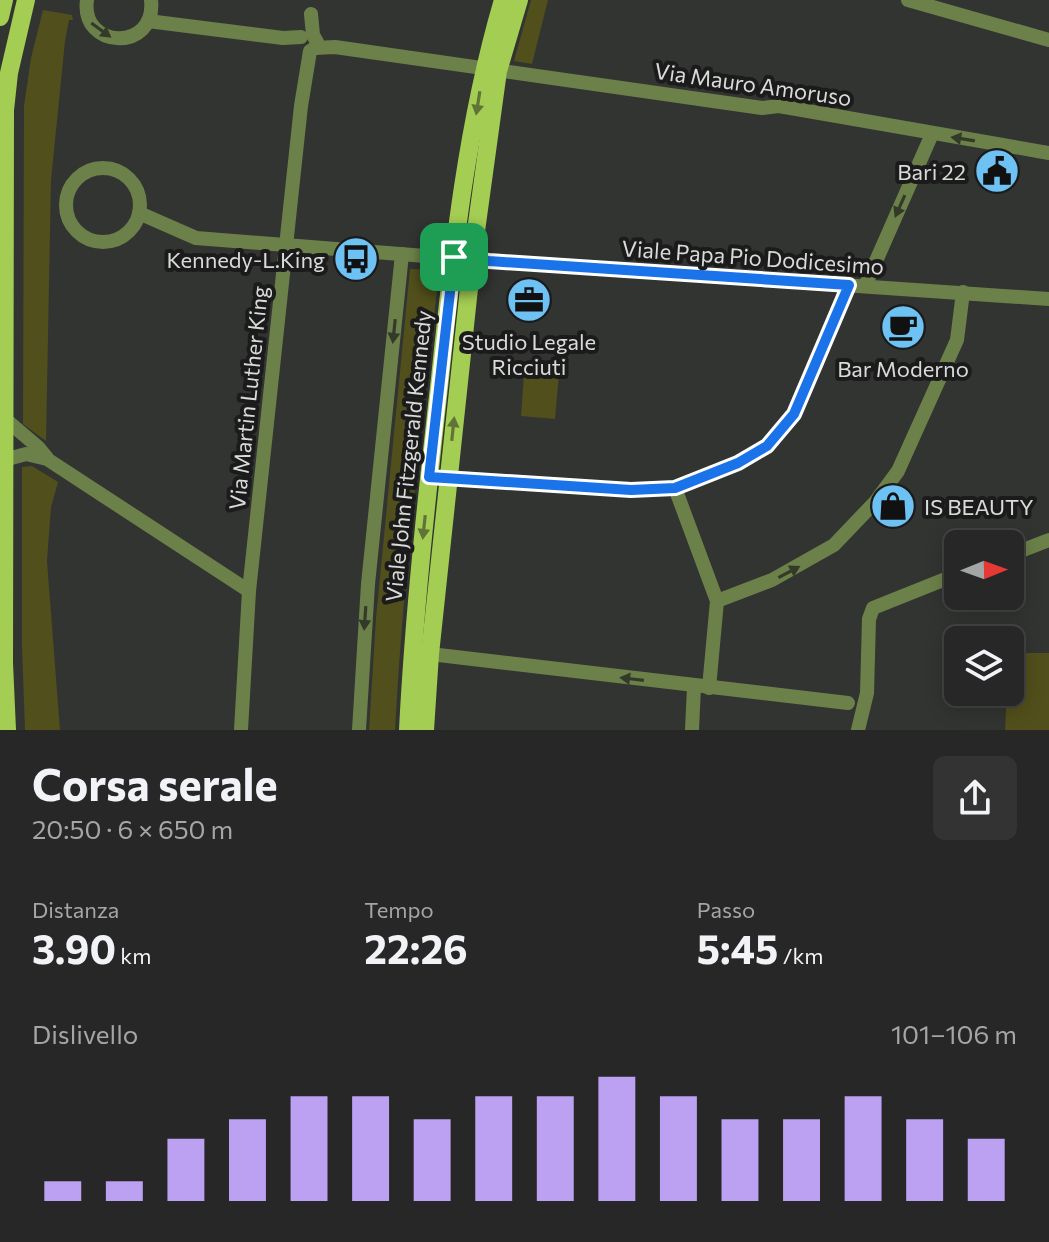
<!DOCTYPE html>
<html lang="it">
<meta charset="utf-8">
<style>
body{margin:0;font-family:Commissioner,sans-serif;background:#323332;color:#f1f3f6;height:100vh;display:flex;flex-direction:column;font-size:30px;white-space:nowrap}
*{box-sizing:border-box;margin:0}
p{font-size:26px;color:#a4a5a7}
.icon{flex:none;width:44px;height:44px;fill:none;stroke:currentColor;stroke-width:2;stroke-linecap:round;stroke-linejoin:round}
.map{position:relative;height:730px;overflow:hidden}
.drawer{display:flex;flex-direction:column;background:#262726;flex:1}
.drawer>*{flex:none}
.needle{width:52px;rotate:89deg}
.tools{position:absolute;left:944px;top:530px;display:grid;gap:16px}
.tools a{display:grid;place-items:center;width:80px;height:80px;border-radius:12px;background:#262726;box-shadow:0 4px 20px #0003,0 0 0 2px #424443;font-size:40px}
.pin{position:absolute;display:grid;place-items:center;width:68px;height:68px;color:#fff;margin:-34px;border-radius:16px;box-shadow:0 4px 12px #0006}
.round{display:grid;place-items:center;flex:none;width:84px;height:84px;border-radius:12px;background:#323332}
.headline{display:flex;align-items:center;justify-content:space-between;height:136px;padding:0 32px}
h1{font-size:44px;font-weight:700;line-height:60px}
.metrics{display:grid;grid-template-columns:repeat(3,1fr);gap:12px;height:136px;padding:8px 32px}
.metrics div{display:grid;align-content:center}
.metrics b{font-size:40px;font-weight:700}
.metrics small{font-size:22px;font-weight:400}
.metrics p{font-size:22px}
.chart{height:224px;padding:16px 32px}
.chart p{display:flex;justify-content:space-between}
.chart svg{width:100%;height:144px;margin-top:8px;stroke:#bca0f2;stroke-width:6}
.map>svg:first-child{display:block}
</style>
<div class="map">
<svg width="1049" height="730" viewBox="0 0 1049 730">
<rect width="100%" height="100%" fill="#323432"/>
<g fill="#514f1b">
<polygon points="531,0 548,0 532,64 514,61"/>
<polygon points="43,10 72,15 73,20 69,20 65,41 51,180 46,441 23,424 24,106 31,58"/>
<path d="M410,269L437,270L439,272C422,425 403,577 395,730H369L376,618Z"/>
<polygon points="525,360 560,362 555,419 521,416"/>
<polygon points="32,466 58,482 51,507 47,561 60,730 25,730 22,647 22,467"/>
<polygon points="1010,653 1049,653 1049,730 1005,730 1007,692 1010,692"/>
</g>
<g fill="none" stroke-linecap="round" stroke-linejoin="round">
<g stroke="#6c8149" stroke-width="14">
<path d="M87,0C80,50 157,52 151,0"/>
<polyline points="908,0 1049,40"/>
<polyline points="148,21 283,38 301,37"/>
<polyline points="315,48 335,47 762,108 779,106 1049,153"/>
<circle cx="103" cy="205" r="37"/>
<polyline points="139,213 196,238 489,261 1049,299"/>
<polyline points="865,286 932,134"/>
<polyline points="4,418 38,447 47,458"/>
<polyline points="4,460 26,454 47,459 249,591"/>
<polyline points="441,477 631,490 675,488 738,463 767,446 794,414 849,285"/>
<polyline points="675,488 717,601 709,688"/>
<polyline points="1010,555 1049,540"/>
<polyline points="717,601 772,580 834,545 876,501 898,471 957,340 963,292"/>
<polyline points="430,654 848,703"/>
<polyline points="241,730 249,591 301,106 310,51 315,48 317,42 313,35 311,14"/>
<polyline points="359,730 368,584 402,254"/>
<polyline points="692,730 694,687"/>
<polyline points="858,730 867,693 869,619 873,608 958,574"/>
</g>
<g stroke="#a4cd53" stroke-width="18">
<polyline points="0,17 4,0"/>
<polyline points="7,730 4,663 5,110 9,73 26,0"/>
<path d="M408,730C414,612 427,495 440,378C453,252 467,122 503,0"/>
<polyline points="425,730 430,654 472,260 498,71 519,0"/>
</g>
</g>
<defs><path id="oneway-solid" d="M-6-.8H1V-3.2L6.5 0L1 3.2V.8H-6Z" transform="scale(2)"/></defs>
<g fill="#333a29">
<use href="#oneway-solid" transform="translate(101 30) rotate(36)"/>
<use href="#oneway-solid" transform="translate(963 139) rotate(-171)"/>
<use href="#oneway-solid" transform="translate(900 206) rotate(114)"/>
<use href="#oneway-solid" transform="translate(394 331) rotate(96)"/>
<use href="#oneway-solid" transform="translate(789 572) rotate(-28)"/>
<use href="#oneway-solid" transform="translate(365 618) rotate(94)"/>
<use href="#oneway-solid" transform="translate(632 679) rotate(-173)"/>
</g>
<g fill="#607437">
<use href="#oneway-solid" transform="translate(478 103) rotate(99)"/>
<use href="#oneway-solid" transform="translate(453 429) rotate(-84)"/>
<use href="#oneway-solid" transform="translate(424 527) rotate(96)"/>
</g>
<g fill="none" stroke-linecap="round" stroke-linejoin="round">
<g stroke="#fff" stroke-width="16">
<polygon id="route" points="454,257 489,261 849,285 794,414 767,446 738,463 675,488 631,490 429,477"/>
</g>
<use href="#route" stroke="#1a73e8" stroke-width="10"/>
</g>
<defs>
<g id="civic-disc" transform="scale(2.3)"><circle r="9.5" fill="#6ec2f3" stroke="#1b1b1b"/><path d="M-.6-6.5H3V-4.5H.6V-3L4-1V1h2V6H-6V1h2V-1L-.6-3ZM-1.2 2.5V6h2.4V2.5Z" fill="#111"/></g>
<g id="bus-disc" transform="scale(2.3)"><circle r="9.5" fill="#6ec2f3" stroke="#1b1b1b"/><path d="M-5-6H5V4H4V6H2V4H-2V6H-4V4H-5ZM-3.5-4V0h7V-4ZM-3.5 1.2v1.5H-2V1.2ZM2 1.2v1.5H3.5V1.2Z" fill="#111"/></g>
<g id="office-disc" transform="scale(2.3)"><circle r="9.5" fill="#6ec2f3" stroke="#1b1b1b"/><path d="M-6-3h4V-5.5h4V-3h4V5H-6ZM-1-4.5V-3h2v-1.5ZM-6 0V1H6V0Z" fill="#111"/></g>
<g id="cafe-disc" transform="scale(2.3)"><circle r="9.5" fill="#6ec2f3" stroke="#1b1b1b"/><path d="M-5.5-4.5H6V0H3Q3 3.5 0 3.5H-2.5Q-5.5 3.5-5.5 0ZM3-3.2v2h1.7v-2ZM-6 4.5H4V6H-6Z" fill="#111"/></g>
<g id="shop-disc" transform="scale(2.3)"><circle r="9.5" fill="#6ec2f3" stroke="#1b1b1b"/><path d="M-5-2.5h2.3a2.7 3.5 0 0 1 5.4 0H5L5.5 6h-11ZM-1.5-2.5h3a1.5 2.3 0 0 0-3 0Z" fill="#111"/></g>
</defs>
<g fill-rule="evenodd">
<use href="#civic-disc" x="997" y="171"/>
<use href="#bus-disc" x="356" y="259"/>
<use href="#office-disc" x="529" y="300"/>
<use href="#cafe-disc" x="903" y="327"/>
<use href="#shop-disc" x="893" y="506"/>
</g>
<g text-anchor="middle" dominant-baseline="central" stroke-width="8" stroke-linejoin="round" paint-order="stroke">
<g font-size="22" fill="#d9dbd9" stroke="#1b1b1b">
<text transform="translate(753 84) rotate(8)">Via Mauro Amoruso</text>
<text transform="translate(753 257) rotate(4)">Viale Papa Pio Dodicesimo</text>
<text transform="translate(248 398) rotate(-84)">Via Martin Luther King</text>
<text transform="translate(408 456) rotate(-84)">Viale John Fitzgerald Kennedy</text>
</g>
<g font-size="22" fill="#d9dbd9" stroke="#1b1b1b" text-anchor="end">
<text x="966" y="171">Bari 22</text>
<text x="325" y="259">Kennedy-L.King</text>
<text x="529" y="341" text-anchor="middle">Studio Legale<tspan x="529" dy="25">Ricciuti</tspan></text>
<text x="903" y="368" text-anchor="middle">Bar Moderno</text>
<text x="924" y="506" text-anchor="start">IS BEAUTY</text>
</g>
</g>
</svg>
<div class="tools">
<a><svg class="needle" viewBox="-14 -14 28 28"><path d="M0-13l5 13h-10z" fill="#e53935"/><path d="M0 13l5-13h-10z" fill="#a4a5a7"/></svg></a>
<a><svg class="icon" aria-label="layers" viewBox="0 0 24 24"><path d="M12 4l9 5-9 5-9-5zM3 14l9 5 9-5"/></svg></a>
</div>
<div class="pin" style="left:454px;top:257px;background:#1e9e55"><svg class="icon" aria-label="arrive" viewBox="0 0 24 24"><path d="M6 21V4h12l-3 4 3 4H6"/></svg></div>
</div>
<section class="drawer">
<div class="headline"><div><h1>Corsa serale</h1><p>20:50 · 6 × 650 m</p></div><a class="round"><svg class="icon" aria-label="share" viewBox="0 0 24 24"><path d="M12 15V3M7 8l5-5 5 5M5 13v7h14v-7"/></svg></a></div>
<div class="metrics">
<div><p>Distanza</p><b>3.90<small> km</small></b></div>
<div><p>Tempo</p><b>22:26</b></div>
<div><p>Passo</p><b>5:45<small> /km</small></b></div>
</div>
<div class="chart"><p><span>Dislivello</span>101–106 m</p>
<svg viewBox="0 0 160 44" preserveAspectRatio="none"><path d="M5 44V38M15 44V38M25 44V25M35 44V19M45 44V12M55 44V12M65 44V19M75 44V12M85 44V12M95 44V6M105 44V12M115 44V19M125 44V19M135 44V12M145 44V19M155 44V25"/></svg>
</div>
</section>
